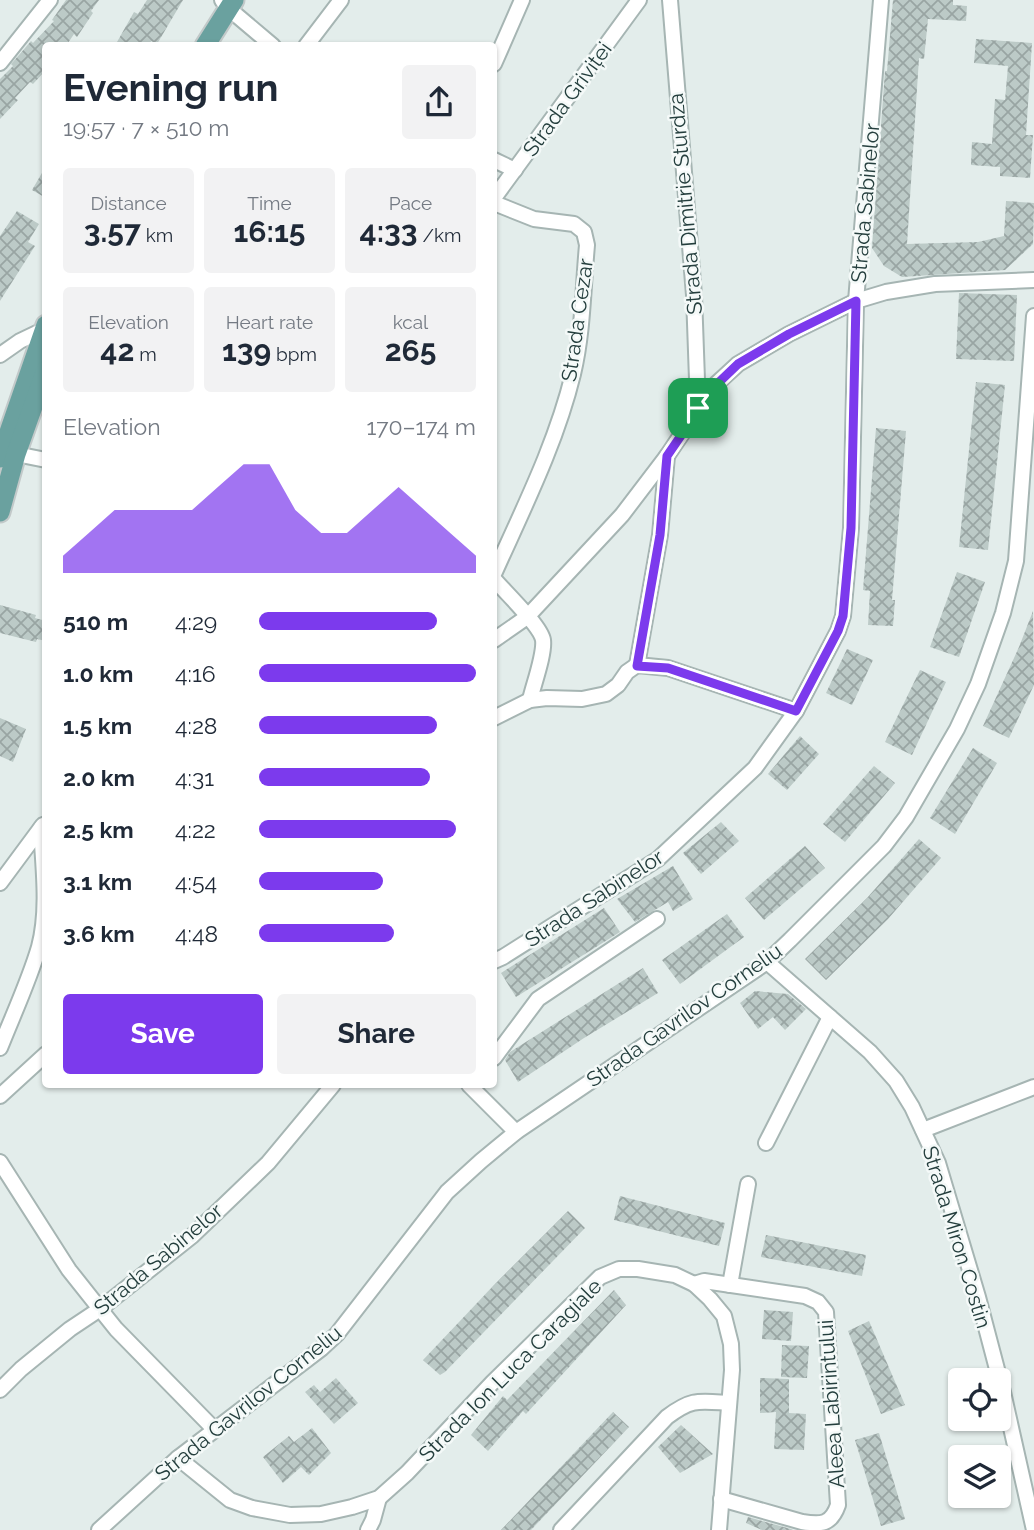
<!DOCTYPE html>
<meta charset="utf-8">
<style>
body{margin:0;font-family:Raleway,sans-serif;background:#f2f2f3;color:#1f2937;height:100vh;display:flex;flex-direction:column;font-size:26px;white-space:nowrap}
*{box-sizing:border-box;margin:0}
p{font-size:23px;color:#747a83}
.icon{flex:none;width:38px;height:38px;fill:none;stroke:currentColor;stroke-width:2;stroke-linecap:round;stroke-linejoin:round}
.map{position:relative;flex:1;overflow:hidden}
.details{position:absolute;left:42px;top:42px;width:455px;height:1046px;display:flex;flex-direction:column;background:#fff;border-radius:7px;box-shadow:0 2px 5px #0004}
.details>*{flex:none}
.fabs{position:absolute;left:948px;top:1368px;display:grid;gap:14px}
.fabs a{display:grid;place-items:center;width:63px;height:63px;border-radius:7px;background:#fff;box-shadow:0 2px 5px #0004;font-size:35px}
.pin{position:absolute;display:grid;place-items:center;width:60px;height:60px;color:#fff;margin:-30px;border-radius:14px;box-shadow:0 4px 10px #0006}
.round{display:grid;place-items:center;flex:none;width:74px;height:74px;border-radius:7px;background:#f2f2f3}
.overview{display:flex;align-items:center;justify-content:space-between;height:119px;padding:0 21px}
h1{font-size:38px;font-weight:700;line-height:52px}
.metrics{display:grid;grid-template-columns:repeat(3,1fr);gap:10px;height:119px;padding:7px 21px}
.metrics div{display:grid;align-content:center;border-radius:7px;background:#f2f2f3;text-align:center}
.metrics b{font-size:30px;font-weight:700}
.metrics small{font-size:19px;font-weight:400}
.metrics p{font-size:19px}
.chart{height:196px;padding:14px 21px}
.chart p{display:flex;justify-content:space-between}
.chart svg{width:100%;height:126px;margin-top:7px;fill:#7c3aed;opacity:.7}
.primary-button{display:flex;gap:14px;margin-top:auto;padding:14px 21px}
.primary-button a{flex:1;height:80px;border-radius:7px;background:#7c3aed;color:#fff;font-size:28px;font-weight:700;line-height:80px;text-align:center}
.primary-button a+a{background:#f2f2f3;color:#1f2937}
ul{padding:0 21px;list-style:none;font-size:23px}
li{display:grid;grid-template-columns:112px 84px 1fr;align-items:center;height:52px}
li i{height:18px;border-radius:9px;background:#7c3aed}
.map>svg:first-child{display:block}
</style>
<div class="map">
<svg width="1034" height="1530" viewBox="0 0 1034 1530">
<defs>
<pattern id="building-cross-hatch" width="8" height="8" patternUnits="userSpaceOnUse" patternTransform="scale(1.75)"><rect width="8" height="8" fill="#bccac7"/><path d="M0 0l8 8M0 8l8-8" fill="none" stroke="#99a5a3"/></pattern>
</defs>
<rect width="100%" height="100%" fill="#e3edeb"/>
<g fill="url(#building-cross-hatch)">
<polygon points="66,0 99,0 91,11 93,13 77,37 74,34 66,46 46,46 46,70 33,84 30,82 15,98 18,100 0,119 0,79 13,66 11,64 19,55 31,41 33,43 54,21 52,20"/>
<polygon points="147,0 183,0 157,44 151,41 149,46 124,46 117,42 134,12 138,14"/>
<polygon points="893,0 953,0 953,5 967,6 966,21 928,19 924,59 919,58 907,244 978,242 1004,236 1006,201 1034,203 1033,244 1005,270 902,277 884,266 872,248 885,71 887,71"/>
<polygon points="976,39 1032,43 1026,135 1033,135 1030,178 1000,176 1000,167 971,165 972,142 992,144 995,99 1005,100 1008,66 974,63"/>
<polygon points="46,166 46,198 32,190"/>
<polygon points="17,211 39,224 28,242 35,246 0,301 0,236"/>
<polygon points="959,293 1017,295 1014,361 956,359"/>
<polygon points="976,382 1005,385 988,550 959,547"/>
<polygon points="876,428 906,431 892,600 895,600 893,626 868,625 870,591 863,590"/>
<polygon points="957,572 985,582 959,657 930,647"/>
<polygon points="0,605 36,615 35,618 46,621 46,641 37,639 36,642 0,633"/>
<polygon points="1033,611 1034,685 1009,738 983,726 1019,647"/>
<polygon points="847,649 873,660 852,705 826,693"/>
<polygon points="920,670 946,682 912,755 885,742"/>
<polygon points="0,718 26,729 13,762 0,756"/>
<polygon points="800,736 819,754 787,790 768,774"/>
<polygon points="973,748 997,763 955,834 930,818"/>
<polygon points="874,766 895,783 845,842 823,824"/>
<polygon points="721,822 739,841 701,874 683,853"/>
<polygon points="919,839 941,858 888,919 826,980 805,959 867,898"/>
<polygon points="805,846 825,868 764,920 745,898"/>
<polygon points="673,866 693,899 673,911 668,902 635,922 617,899"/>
<polygon points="604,908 620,932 516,997 501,973"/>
<polygon points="727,914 744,937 680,984 662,960"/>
<polygon points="643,968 658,993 584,1038 518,1082 505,1060 510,1052"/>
<polygon points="755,991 788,994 806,1009 785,1030 773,1017 758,1029 740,1003"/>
<polygon points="620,1196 725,1223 719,1246 614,1220"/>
<polygon points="568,1211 585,1228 445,1372 440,1375 423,1360 496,1283"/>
<polygon points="766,1235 866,1255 862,1276 761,1257"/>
<polygon points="614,1290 626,1305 526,1414 523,1411 488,1451 471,1435 503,1396 507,1400"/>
<polygon points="764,1310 793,1312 791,1341 762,1339"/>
<polygon points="869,1321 905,1405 881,1414 848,1331"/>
<polygon points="782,1345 809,1346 807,1378 781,1377"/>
<polygon points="336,1378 358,1403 334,1424 305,1392 314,1385 320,1392"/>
<polygon points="760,1378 789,1379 789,1413 806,1414 804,1450 774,1449 776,1412 760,1413"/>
<polygon points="613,1412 629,1427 531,1530 501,1530"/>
<polygon points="681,1425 713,1454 680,1473 658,1447"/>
<polygon points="312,1428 331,1453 309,1475 301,1467 283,1483 263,1457 289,1436 294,1442"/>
<polygon points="879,1433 905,1519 881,1526 855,1440"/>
<polygon points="748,1517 791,1529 793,1530 762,1530 746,1523"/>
</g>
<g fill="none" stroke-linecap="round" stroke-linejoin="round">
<g stroke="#a6b5b3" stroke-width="18">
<g id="minor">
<polyline points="222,0 228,8 273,46"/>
<polyline points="670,0 694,295 698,408"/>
<polyline points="306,46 341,0"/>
<polyline points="0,63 50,0"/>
<polyline points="494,64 522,0"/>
<polyline points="494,160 515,170"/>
<polyline points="494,198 639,0"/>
<path d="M494,203L534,219L574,224L584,232L587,245C583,288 583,333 573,374C556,444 523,509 494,574"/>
<polyline points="0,355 20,341 43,330"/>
<polyline points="10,450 16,454 46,460"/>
<path d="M494,579C504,591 541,626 543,640C545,654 533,686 530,700"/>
<polyline points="494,640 527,617 622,515 667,456 714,386 738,364 789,334 856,301 886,292 935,284 1034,280"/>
<polyline points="637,665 660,535 667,456"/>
<polyline points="494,718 530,700 547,698 582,699 606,694 618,685 627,672 637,665 668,668 796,711"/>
<polyline points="0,883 43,825"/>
<polyline points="494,961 503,957 658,859 755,768 796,711 838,631 843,616 851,528 856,301 881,0"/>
<polyline points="767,962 870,1052 896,1081 912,1107 938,1163 978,1297 1003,1392 1034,1530"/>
<path d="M0,1048C13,1015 29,981 39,947C49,910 43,865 41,828"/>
<polyline points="494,1058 538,999 657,919"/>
<polyline points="469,1085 516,1132"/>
<polyline points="0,1096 46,1054"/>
<polyline points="923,1130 1034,1087"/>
<polyline points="766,1143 830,1017"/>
<polyline points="0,1162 69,1270 100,1309 116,1329 214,1429"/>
<path d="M694,1284L704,1281L805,1296L818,1302L826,1312L838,1505C831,1525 821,1525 802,1522L721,1499"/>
<polyline points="730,1285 748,1184"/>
<polyline points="0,1390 21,1369 70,1329 100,1309 192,1236 268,1163 333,1085"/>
<polyline points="178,1458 230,1500 252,1508 290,1515 321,1514 352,1507 379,1498 407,1473 492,1383 600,1277 619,1269 638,1269 675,1275 694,1284 710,1299 724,1316 731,1344 732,1370 719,1530"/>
<polyline points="99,1530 178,1458 322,1348 337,1334 447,1192 481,1161 516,1132 767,962 790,940 884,846 906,817 957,729 978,684 1003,613 1016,561 1034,316"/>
<polyline points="368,1530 373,1520 379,1498"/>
<path d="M561,1530L667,1417C692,1398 699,1401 729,1403"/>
</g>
</g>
<g stroke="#c2c9c9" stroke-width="23">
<g id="major">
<polyline points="205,46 234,0"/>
<polyline points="0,458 46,325"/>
<polyline points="0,512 16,454 46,370"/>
</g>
</g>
<use href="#minor" stroke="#fff" stroke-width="14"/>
<use href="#major" stroke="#6aa19f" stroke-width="19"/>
</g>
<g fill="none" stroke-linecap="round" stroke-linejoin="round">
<g stroke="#fff" stroke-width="14">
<polygon id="route" points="856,301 851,528 843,616 838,631 796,711 668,668 637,666 660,535 667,456 715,386 738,364 789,334"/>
</g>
<use href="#route" stroke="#7c3aed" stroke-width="9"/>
</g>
<g text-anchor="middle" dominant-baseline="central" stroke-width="5" stroke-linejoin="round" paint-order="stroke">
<g font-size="21" fill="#243e3d" stroke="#f4f9f8">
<text transform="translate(567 99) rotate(-54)">Strada Griviței</text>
<text transform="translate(865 203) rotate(-85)">Strada Sabinelor</text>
<text transform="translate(685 204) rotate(-95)">Strada Dimitrie Sturdza</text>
<text transform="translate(577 320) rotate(-82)">Strada Cezar</text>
<text transform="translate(594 898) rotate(-33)">Strada Sabinelor</text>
<text transform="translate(684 1015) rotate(-35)">Strada Gavrilov Corneliu</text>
<text transform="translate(957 1237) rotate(73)">Strada Miron Costin</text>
<text transform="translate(158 1259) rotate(-40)">Strada Sabinelor</text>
<text transform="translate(510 1370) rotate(-45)">Strada Ion Luca Caragiale</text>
<text transform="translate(248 1403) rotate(-39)">Strada Gavrilov Corneliu</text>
<text transform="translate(831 1404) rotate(-94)">Aleea Labirintului</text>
</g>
</g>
</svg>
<div class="fabs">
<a><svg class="icon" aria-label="locate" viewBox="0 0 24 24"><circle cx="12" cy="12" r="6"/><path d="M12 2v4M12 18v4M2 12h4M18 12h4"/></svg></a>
<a><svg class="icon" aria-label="layers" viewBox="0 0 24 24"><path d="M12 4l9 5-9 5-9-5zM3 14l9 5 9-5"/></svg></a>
</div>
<div class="pin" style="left:698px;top:408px;background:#1e9e55"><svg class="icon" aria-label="arrive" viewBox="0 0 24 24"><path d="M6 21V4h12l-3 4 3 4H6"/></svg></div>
<section class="details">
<div class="overview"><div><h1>Evening run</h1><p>19:57 · 7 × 510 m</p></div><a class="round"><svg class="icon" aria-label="share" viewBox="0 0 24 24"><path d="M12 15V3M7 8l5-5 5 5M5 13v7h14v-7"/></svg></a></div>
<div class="metrics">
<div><p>Distance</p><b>3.57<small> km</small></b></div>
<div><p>Time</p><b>16:15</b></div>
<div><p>Pace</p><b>4:33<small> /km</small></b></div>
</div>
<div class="metrics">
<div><p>Elevation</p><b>42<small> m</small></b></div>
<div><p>Heart rate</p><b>139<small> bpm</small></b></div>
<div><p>kcal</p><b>265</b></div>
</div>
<div class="chart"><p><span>Elevation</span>170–174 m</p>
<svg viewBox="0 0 160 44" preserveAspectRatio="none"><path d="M0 44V38L10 30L20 22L30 22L40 22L50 22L60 14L70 6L80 6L90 22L100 30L110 30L120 22L130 14L140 22L150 30L160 38V44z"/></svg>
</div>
<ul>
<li><b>510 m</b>4:29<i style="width:82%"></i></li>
<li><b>1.0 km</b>4:16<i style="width:100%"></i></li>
<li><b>1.5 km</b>4:28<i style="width:82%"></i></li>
<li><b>2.0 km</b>4:31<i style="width:79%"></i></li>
<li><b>2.5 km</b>4:22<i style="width:91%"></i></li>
<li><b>3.1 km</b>4:54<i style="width:57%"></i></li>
<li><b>3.6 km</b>4:48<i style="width:62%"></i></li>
</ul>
<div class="primary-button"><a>Save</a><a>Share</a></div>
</section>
</div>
